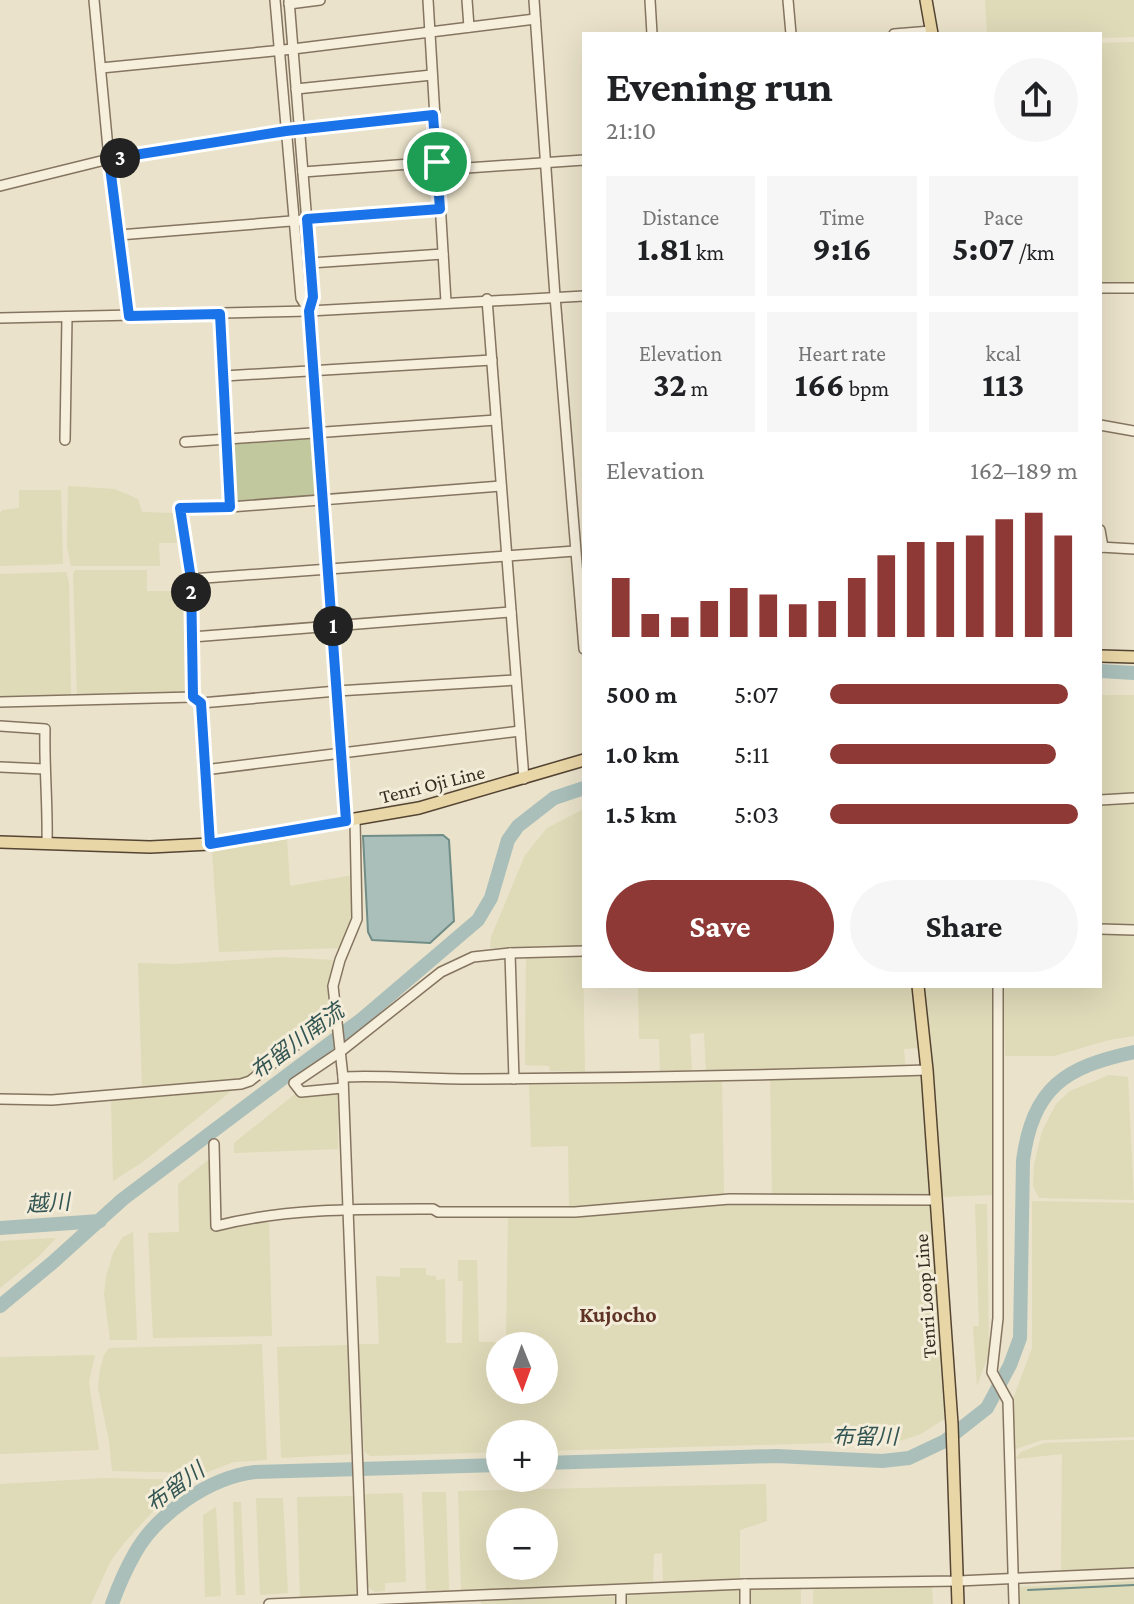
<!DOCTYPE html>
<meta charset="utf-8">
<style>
body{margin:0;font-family:"Crimson Pro","Noto Sans JP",serif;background:#f6f6f6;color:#202124;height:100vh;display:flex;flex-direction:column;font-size:30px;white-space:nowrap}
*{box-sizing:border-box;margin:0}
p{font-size:26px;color:#757577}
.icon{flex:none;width:44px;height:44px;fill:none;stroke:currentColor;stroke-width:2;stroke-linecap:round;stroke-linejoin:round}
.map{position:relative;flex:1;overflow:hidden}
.details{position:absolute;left:582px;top:32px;width:520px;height:956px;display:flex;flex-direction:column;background:#fff;border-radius:0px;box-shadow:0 8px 32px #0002}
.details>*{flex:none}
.needle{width:52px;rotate:179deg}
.controls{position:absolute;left:486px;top:1332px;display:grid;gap:16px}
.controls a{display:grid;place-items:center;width:72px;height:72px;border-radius:50%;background:#fff;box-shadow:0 8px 32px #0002;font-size:40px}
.pin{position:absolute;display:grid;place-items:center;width:68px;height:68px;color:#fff;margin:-34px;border:4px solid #fff;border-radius:50%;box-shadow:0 2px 8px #0007}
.km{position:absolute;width:40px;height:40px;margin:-20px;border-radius:50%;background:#222;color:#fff;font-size:22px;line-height:40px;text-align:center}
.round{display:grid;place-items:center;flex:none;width:84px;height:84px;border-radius:42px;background:#f6f6f6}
.overview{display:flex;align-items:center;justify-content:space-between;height:136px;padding:0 24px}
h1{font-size:44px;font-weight:700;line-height:60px}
.figures{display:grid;grid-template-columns:repeat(3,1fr);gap:12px;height:136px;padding:8px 24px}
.figures div{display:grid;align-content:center;border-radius:0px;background:#f6f6f6;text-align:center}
.figures b{font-size:34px;font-weight:700}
.figures small{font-size:22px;font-weight:400}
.figures p{font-size:22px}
.chart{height:224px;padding:16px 24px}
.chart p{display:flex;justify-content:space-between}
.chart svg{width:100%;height:144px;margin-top:8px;stroke:#8e3936;stroke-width:6}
.button{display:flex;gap:16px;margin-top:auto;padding:16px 24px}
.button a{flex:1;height:92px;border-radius:48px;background:#8e3936;color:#fff;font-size:32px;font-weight:700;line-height:92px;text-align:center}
.button a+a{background:#f6f6f6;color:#202124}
ul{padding:0 24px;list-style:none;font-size:26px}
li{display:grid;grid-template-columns:128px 96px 1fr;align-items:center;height:60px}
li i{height:20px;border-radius:10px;background:#8e3936}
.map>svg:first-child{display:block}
</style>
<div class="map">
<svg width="1134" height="1604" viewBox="0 0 1134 1604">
<rect width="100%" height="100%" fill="#eae2ca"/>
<g fill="#dfdab8" fill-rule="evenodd">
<polygon points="985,0 1134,0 1134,37 1100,38 1100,34 987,34"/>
<polygon points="1134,42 1134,284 1100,284 1100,43"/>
<polygon points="68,486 115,489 138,499 142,512 173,513 176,515 183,543 159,543 160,566 71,566 67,547"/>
<polygon points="19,490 61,490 63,564 0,566 0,513 2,510 19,508"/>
<polygon points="75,570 147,570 147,591 187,591 190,694 77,697 73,574"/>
<polygon points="66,572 69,582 71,697 0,699 0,574"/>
<polygon points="1100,695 1134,695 1134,1036 1109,1040 1054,1056 1005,1056 1003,986 1100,986"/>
<polygon points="584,809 584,946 490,948 491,937 525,855 547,828"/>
<polygon points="287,839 290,886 353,875 355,918 341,948 219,952 212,850"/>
<polygon points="583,954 585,1072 550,1071 549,1066 525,1065 526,956"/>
<polygon points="281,957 333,960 326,1017 251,1077 142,1088 138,963 176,964"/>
<polygon points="638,986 913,986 919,1048 904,1049 906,1074 921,1074 929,1195 772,1194 770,1072 706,1073 704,1033 690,1034 692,1072 660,1072 659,1039 639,1039"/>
<polygon points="923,986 993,986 994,1195 940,1197"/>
<polygon points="1109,1075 1128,1077 1134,1200 1039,1198 1033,1186 1034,1165 1042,1131 1056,1104 1070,1091"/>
<polygon points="722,1081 724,1194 569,1207 568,1146 531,1147 529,1085"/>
<polygon points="235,1088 144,1161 113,1181 111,1098"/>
<polygon points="338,1093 338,1149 234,1153 234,1143 295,1094"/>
<polygon points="212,1157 216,1229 240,1222 269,1221 272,1336 153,1338 148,1233 179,1232 178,1184"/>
<polygon points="1032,1201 1134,1203 1134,1437 1042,1440 1013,1450 1011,1404 1032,1348"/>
<path d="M744,1202L931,1203L946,1418L921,1434L900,1441L544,1451V1434H500V1452L370,1456L364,1452L358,1344H379L376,1276L400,1277V1268H426V1275L436,1276V1280L445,1279L446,1343H462L463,1281H458V1260H477L479,1342H506L508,1216ZM500,1346H544V1390H500Z"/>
<polygon points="975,1204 987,1204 989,1353 977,1386 973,1326 979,1326"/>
<polygon points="133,1232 137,1340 110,1340 104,1294 106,1277 113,1253 123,1237"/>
<polygon points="56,1238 38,1257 0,1288 0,1241"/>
<polygon points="262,1344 267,1460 234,1462 205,1473 112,1471 109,1441 98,1388 100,1369 104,1355 109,1348"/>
<polygon points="349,1345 352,1454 281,1458 277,1347"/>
<polygon points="95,1355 89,1382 99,1450 0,1454 0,1357"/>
<polygon points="1134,1440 1134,1568 1061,1570 1062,1454 1015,1459 1021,1452 1044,1443"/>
<polygon points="105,1478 188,1480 189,1482 154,1510 124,1543 110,1562 91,1604 0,1604 0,1484"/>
<path d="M766,1484L767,1521L740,1530V1578L663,1582L662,1553L654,1554L653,1583L461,1590L458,1491ZM544,1522V1566H500V1522Z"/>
<polygon points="422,1492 446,1492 449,1590 426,1591"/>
<polygon points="403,1493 406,1582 385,1583 385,1591 375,1592 366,1585 364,1494"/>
<polygon points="355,1496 358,1595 300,1598 297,1497"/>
<polygon points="256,1498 283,1498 288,1593 260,1595"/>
<polygon points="233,1502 241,1502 245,1595 236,1595"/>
<polygon points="216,1507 221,1596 205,1597 203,1515"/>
<polygon points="1134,1581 1134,1604 1018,1604 1017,1587"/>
<polygon points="932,1587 933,1604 813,1604 813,1588"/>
<polygon points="801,1588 801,1604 749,1604 748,1589"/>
<polygon points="743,1589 743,1604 625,1604 625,1596"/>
<polygon points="620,1597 620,1604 481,1604 481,1598"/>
</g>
<polygon fill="#c1c89e" points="304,434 315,440 320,500 237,506 234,502 230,447 233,440"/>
<polygon fill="#aabfba" stroke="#718d87" stroke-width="2" points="443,835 449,840 454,921 430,943 372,940 368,932 363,836"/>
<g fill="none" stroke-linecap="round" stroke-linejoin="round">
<polyline stroke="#718d87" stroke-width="2" points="1028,1590 1134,1585"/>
<g stroke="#aabfba" stroke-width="14">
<polyline points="1100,671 1134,673"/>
<polyline points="0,1228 100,1221"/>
<polyline points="0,1306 52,1263 123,1199 362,1019 478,920 491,898 508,840 518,826 554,798 584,788"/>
<path d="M544,1463L776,1456L882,1461L909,1458L945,1441L987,1408L1010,1365L1020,1338L1023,1161C1032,1088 1065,1067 1134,1052"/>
<path d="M112,1604C118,1587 126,1569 135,1553C157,1514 210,1477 255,1472L500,1465"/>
</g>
<g stroke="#857560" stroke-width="12">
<g id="minor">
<polyline points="94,0 109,159 129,316"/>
<polyline points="275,0 301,298 309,311"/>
<polyline points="289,0 313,297 309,311 346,821"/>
<polyline points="428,0 446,302"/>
<polyline points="467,0 469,27"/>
<polyline points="534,0 555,296 584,649"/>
<polyline points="650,0 652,34"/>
<polyline points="788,0 791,34"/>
<polyline points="289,4 320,0"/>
<polyline points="894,34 931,31"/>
<polyline points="101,68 293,49 535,19"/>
<polyline points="296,89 432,75"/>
<polyline points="438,170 584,160"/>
<polyline points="303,172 437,162"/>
<polyline points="0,186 109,159 286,131 433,115"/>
<polyline points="119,235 440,209"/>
<polyline points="310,263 443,254"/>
<polyline points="1100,288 1134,288"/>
<polyline points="487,299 524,779"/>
<polyline points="220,314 230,507"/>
<polyline points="0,318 309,311 584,296"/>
<polyline points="224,376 492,360"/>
<polyline points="1100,425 1134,431"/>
<polyline points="65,440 67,317"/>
<polyline points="185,442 496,420"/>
<polyline points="1100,530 1103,547"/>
<polyline points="1100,547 1134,549"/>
<polyline points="191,579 575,551"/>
<polyline points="192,637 511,612"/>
<polyline points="0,702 193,697"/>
<polyline points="201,703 337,691 516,680"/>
<path d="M0,726L45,729C44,768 48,804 47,844"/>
<polyline points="0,767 44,769"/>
<polyline points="204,770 520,731"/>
<polyline points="1100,800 1134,798"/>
<polyline points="355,820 357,919 340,960 333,986 343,1077 363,1604"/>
<polyline points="210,844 201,703 193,697 191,579 180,508 230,507 501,486"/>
<polyline points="1100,929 1134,930"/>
<polyline points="510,953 514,1079"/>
<polyline points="998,986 998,1318 992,1372 1008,1401 1014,1604"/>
<path d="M343,1077C389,1075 436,1080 483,1079C631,1078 779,1075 927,1070"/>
<polyline points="343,1088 301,1092 294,1083 340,1052 441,972 473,957 510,953 584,951"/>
<polyline points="0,1099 52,1100 241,1084 250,1081 326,1022 335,1011"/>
<path d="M214,1144L216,1226C285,1208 363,1209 433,1209L438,1212H575L730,1199L935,1200"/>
<polyline points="745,1584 745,1604"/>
<polyline points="621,1590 621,1604"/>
<polyline points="269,1604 745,1584 958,1581 1134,1573"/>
</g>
</g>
<g stroke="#544433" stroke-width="14">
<g id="major">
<polyline points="926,0 932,34"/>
<polyline points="1100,656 1134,657"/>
<polyline points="0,842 150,847 210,844 419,808 584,760"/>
<polyline points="918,986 927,1070 952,1424 958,1604"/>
</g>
</g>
<use href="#minor" stroke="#f6efdc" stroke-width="9"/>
<use href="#major" stroke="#e9d6a6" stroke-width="11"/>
</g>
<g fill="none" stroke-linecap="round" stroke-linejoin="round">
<g stroke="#fff" stroke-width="16">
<polygon id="route" points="433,115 440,209 307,219 313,297 309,311 346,821 210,844 201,703 193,697 191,579 180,508 230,507 220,314 129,316 109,159 286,131"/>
</g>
<use href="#route" stroke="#1a73e8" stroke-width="10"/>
</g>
<g text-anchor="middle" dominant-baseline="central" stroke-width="6" stroke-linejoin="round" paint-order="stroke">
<g font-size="20" fill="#372d22" stroke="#f3ecd8">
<text transform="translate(432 784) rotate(-14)">Tenri Oji Line</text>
<text transform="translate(925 1296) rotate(-94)">Tenri Loop Line</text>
</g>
<g font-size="22" font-style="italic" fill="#335554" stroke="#f3ecd8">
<text transform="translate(297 1041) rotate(-37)">布留川南流</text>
<text transform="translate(48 1203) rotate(-4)">越川</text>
<text x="865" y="1436">布留川</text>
<text transform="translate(175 1487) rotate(-36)">布留川</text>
</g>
<g font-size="22" font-weight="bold" fill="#5f3426" stroke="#f3ecd8">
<text x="618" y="1314">Kujocho</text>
</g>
</g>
</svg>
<div class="controls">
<a><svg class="needle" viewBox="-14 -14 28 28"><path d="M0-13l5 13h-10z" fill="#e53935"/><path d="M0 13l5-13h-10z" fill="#757577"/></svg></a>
<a>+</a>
<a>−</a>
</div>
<div class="pin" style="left:437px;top:162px;background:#1e9e55"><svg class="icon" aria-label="arrive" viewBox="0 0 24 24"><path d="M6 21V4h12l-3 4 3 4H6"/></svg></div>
<b class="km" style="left:333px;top:626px">1</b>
<b class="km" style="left:191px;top:592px">2</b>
<b class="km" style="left:120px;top:158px">3</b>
<section class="details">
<div class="overview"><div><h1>Evening run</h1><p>21:10</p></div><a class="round"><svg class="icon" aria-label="share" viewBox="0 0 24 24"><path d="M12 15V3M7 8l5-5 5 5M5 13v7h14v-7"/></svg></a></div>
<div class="figures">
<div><p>Distance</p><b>1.81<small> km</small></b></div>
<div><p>Time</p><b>9:16</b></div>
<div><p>Pace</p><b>5:07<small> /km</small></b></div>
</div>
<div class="figures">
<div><p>Elevation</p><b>32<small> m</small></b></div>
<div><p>Heart rate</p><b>166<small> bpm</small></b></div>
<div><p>kcal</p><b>113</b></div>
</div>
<div class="chart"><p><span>Elevation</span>162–189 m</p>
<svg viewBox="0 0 160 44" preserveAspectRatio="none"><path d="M5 44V26M15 44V37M25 44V38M35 44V33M45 44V29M55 44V31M65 44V34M75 44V33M85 44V26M95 44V19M105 44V15M115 44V15M125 44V13M135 44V8M145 44V6M155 44V13"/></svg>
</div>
<ul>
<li><b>500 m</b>5:07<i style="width:96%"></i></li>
<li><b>1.0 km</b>5:11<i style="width:91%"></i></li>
<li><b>1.5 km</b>5:03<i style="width:100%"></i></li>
</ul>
<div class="button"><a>Save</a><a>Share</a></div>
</section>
</div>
